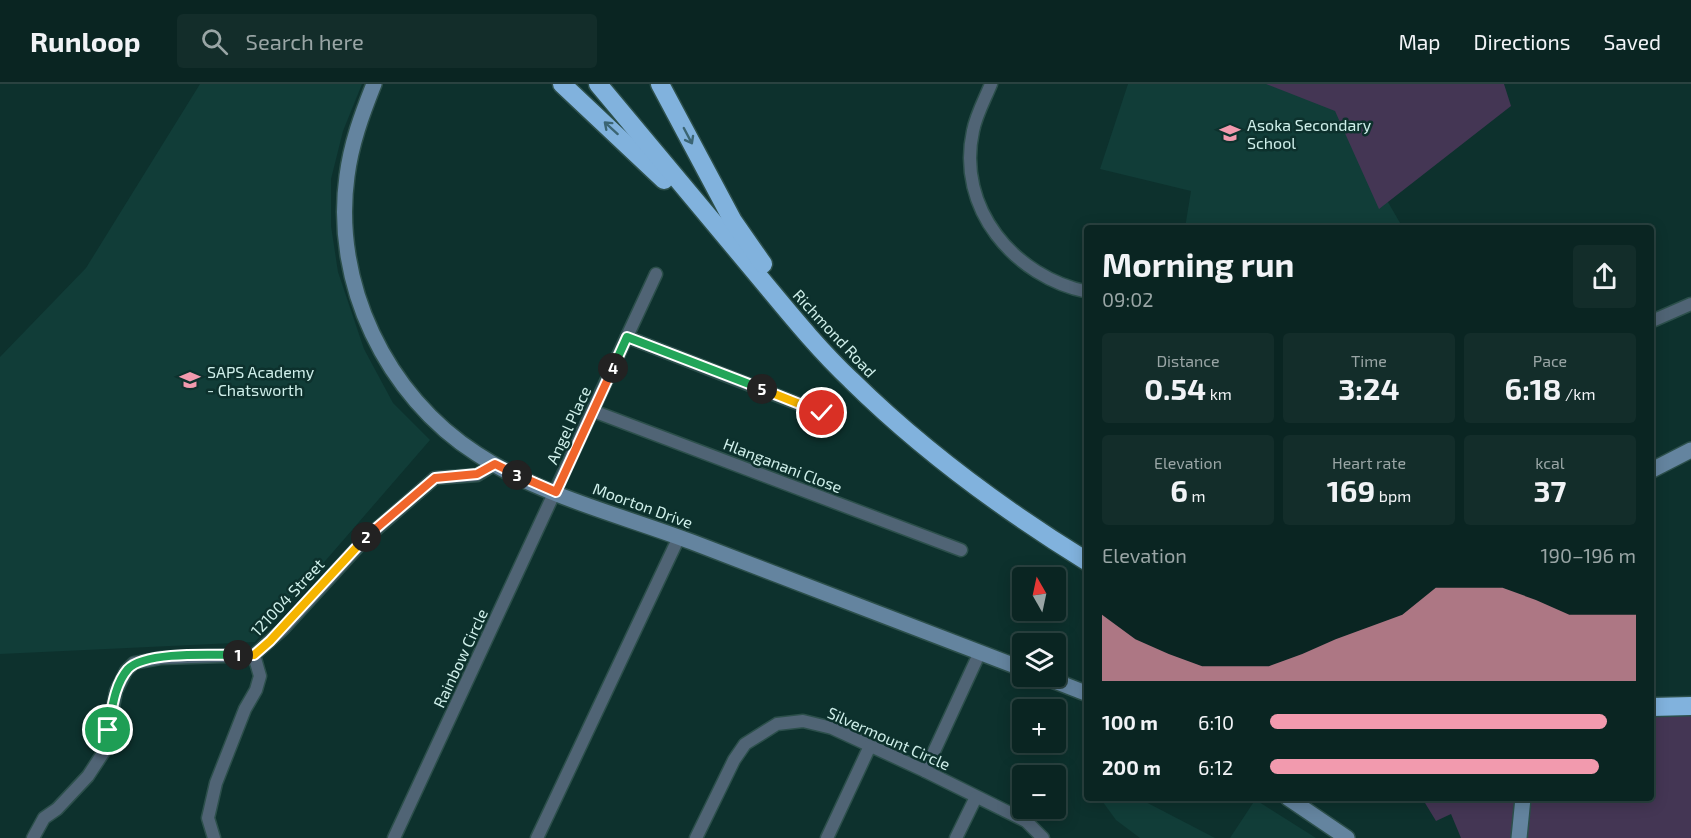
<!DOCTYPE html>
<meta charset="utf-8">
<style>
body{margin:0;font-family:"Exo 2",sans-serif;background:#132d2a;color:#f1f3f6;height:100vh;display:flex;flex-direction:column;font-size:22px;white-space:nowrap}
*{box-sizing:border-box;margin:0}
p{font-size:20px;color:#99a5a5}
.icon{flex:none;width:33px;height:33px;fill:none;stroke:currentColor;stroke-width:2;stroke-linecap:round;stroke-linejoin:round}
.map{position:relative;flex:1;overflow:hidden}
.sheet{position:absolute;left:1084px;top:141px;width:570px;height:576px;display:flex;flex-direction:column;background:#0a2522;border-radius:6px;box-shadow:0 3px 15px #0003,0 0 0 2px #2a4240}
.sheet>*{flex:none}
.needle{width:39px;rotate:351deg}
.tools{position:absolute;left:1012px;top:483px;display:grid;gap:12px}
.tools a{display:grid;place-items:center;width:54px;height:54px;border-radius:6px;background:#0a2522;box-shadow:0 3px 15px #0003,0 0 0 2px #2a4240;font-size:30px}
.pin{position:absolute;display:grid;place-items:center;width:51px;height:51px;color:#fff;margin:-26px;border:3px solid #fff;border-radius:50%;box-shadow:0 2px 6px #0007}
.km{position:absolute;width:30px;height:30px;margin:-15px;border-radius:50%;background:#222;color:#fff;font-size:16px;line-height:30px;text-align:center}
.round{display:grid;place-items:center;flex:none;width:63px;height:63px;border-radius:6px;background:#132d2a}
.headline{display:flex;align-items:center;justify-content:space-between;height:102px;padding:0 18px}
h1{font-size:33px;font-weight:700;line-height:45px}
.metrics{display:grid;grid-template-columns:repeat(3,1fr);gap:9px;height:102px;padding:6px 18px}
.metrics div{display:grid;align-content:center;border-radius:6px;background:#132d2a;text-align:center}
.metrics b{font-size:30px;font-weight:700}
.metrics small{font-size:16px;font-weight:400}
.metrics p{font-size:16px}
.chart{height:168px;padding:12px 18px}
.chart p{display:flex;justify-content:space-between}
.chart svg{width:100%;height:108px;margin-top:6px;fill:#f29aae;opacity:.7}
ul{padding:0 18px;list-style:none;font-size:20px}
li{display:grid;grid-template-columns:96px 72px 1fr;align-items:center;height:45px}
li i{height:15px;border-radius:8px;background:#f29aae}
header{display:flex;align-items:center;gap:36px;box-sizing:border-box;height:84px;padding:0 30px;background:#0a2522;border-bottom:2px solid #2a4240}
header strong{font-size:28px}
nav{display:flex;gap:33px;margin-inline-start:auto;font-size:21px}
.search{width:420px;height:54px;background:#132d2a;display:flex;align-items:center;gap:15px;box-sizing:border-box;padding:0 21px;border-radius:6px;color:#99a5a5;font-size:22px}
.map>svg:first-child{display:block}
</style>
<header>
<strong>Runloop</strong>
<div class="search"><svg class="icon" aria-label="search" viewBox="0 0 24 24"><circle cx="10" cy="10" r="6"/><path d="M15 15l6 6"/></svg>Search here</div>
<nav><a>Map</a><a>Directions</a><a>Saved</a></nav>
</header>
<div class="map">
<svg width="1691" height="754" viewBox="0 0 1691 754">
<rect width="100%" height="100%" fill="#0d312d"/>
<g fill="#113d38">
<polygon points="200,0 362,0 343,47 331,95 331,142 338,188 364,265 393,319 430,356 255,558 0,570 0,273 86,184"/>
<polygon points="1128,0 1299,0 1327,13 1403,144 1185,144 1191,107 1100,85"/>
<polygon points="1100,714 1138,714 1215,754 1140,754 1116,736"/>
<polygon points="1255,716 1259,718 1316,754 1230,754"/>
</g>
<g fill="#443654">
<polygon points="1266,0 1504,0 1511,22 1379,125 1335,27"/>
<polygon points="1691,623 1691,754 1461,754 1451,730 1436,737 1422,714 1652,714 1652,624"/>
</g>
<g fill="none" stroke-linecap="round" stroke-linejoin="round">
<g stroke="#2c4f4b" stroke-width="15">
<g id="street">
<path d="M991,0C985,15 976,31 973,47C956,124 1014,193 1088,208"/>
<polyline points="1652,237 1691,220"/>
<polyline points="627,253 822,329"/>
<polyline points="593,327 961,466"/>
<polyline points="925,687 980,568"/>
<polyline points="33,754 44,734 57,725 88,692 105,666 116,607 126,587 134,579 161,574 254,571 283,545 366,454 435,394 477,391 495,380"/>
<polyline points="214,754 208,734 216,699 245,625 256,606 260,592 254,571"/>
<polyline points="394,754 656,190"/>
<polyline points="537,754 679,453"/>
<polyline points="696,754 734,676 745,660 777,640 803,637 832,644 925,687 1026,737 1043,754"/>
<polyline points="827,754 870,662"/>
<polyline points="956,754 976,713"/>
</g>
</g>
<g stroke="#2c4f4b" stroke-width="18">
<g id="secondary">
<path d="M374,0C362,30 351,60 347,92C332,199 386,312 477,370C541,412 621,431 692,458C802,501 913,542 1023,585"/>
<polyline points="1652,386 1691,366"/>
<polyline points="1042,592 1088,610"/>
<polyline points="1288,714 1347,754"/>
<polyline points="1519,754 1523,714"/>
</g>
</g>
<g stroke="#2c4f4b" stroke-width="21">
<g id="highway">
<polyline points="562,0 664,96"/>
<path d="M598,0C650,62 702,125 755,188C786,225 816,263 851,296C923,367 1002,425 1088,478"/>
<polyline points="660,0 733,137 763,180"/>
<polyline points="1652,623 1691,622"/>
</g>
</g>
<use href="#street" stroke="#506475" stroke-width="12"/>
<use href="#secondary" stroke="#64849f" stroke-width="15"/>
<use href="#highway" stroke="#81b2dd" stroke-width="18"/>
</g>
<defs><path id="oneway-shaft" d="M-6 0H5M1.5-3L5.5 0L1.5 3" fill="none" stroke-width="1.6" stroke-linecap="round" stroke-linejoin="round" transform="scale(1.5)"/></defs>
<g stroke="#3b6573">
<use href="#oneway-shaft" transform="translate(611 44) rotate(-138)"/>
<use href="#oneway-shaft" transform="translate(688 52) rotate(62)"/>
</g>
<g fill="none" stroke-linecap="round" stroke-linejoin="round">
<g stroke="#fff" stroke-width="12">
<path id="split-1" d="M108,646C112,626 114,601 128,585C145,567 213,571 238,571"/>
</g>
<g stroke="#fff" stroke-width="12">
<polyline id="split-2" points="238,571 254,571 270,557 366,453"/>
</g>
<g stroke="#fff" stroke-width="12">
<polyline id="split-3" points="366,453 435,394 477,390 495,380 517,391"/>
</g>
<g stroke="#fff" stroke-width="12">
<polyline id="split-4" points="517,391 556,408 613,284"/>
</g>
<g stroke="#fff" stroke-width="12">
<polyline id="split-5" points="613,284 627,253 762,305"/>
</g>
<g stroke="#fff" stroke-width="12">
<polyline id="split-6" points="762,305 822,329"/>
</g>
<use href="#split-1" stroke="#22a559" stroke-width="8"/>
<use href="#split-2" stroke="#f5b400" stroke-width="8"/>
<use href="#split-3" stroke="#f0652b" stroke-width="8"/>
<use href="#split-4" stroke="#f0652b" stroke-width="8"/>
<use href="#split-5" stroke="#22a559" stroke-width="8"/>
<use href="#split-6" stroke="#f5b400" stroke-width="8"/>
</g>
<defs>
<g id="school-bare" transform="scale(1.62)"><path d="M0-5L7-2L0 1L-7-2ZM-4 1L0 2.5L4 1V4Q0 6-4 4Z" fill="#f29aae" stroke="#0d312d" stroke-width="2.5" paint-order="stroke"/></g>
<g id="university-bare" transform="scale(1.62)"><path d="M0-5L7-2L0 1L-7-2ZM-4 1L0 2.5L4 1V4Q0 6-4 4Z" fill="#f29aae" stroke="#0d312d" stroke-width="2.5" paint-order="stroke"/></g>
</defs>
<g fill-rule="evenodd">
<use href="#school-bare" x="1230" y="49"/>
<use href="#university-bare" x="190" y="296"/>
</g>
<g text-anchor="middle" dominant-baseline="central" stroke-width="5" stroke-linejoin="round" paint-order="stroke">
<g font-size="16" fill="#cfefea" stroke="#0d312d" text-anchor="start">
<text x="1247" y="40">Asoka Secondary<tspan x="1247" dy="18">School</tspan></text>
<text x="207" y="287">SAPS Academy<tspan x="207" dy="18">- Chatsworth</tspan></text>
</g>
<g font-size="16" fill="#cfefea" stroke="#0d312d">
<text transform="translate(835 249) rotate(47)">Richmond Road</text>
<text transform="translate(568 341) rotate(-65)">Angel Place</text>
<text transform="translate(783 381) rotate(21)">Hlanganani Close</text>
<text transform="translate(643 421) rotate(20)">Moorton Drive</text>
<text transform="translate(287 513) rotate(-47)">121004 Street</text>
<text transform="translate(460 574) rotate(-65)">Rainbow Circle</text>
<text transform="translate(889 654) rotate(24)">Silvermount Circle</text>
</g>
</g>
</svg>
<div class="tools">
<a><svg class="needle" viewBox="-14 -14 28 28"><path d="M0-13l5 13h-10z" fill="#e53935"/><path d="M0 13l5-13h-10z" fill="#99a5a5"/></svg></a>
<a><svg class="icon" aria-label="layers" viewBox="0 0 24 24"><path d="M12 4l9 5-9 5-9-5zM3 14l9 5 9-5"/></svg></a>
<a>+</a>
<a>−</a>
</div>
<div class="pin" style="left:108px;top:646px;background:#1e9e55"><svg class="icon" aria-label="arrive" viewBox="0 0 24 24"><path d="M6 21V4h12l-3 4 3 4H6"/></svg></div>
<div class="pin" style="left:822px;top:329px;background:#d93025"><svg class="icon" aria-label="check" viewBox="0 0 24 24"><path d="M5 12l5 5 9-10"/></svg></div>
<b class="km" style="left:238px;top:571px">1</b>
<b class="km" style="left:366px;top:453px">2</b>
<b class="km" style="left:517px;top:391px">3</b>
<b class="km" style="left:613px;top:284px">4</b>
<b class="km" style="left:762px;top:305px">5</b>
<section class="sheet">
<div class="headline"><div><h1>Morning run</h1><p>09:02</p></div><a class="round"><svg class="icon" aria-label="share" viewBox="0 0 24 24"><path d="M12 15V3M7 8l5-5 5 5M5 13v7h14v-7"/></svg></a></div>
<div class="metrics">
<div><p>Distance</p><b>0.54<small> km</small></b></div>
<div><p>Time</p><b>3:24</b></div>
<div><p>Pace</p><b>6:18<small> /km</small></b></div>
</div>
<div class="metrics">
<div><p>Elevation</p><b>6<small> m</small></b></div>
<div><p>Heart rate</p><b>169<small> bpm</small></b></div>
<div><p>kcal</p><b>37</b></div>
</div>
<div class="chart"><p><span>Elevation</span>190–196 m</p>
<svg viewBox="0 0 160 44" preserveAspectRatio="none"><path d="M0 44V17L10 27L20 33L30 38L40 38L50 38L60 33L70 27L80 22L90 17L100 6L110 6L120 6L130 11L140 17L150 17L160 17V44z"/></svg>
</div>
<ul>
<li><b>100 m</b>6:10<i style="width:92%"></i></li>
<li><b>200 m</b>6:12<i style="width:90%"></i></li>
</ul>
</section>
</div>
